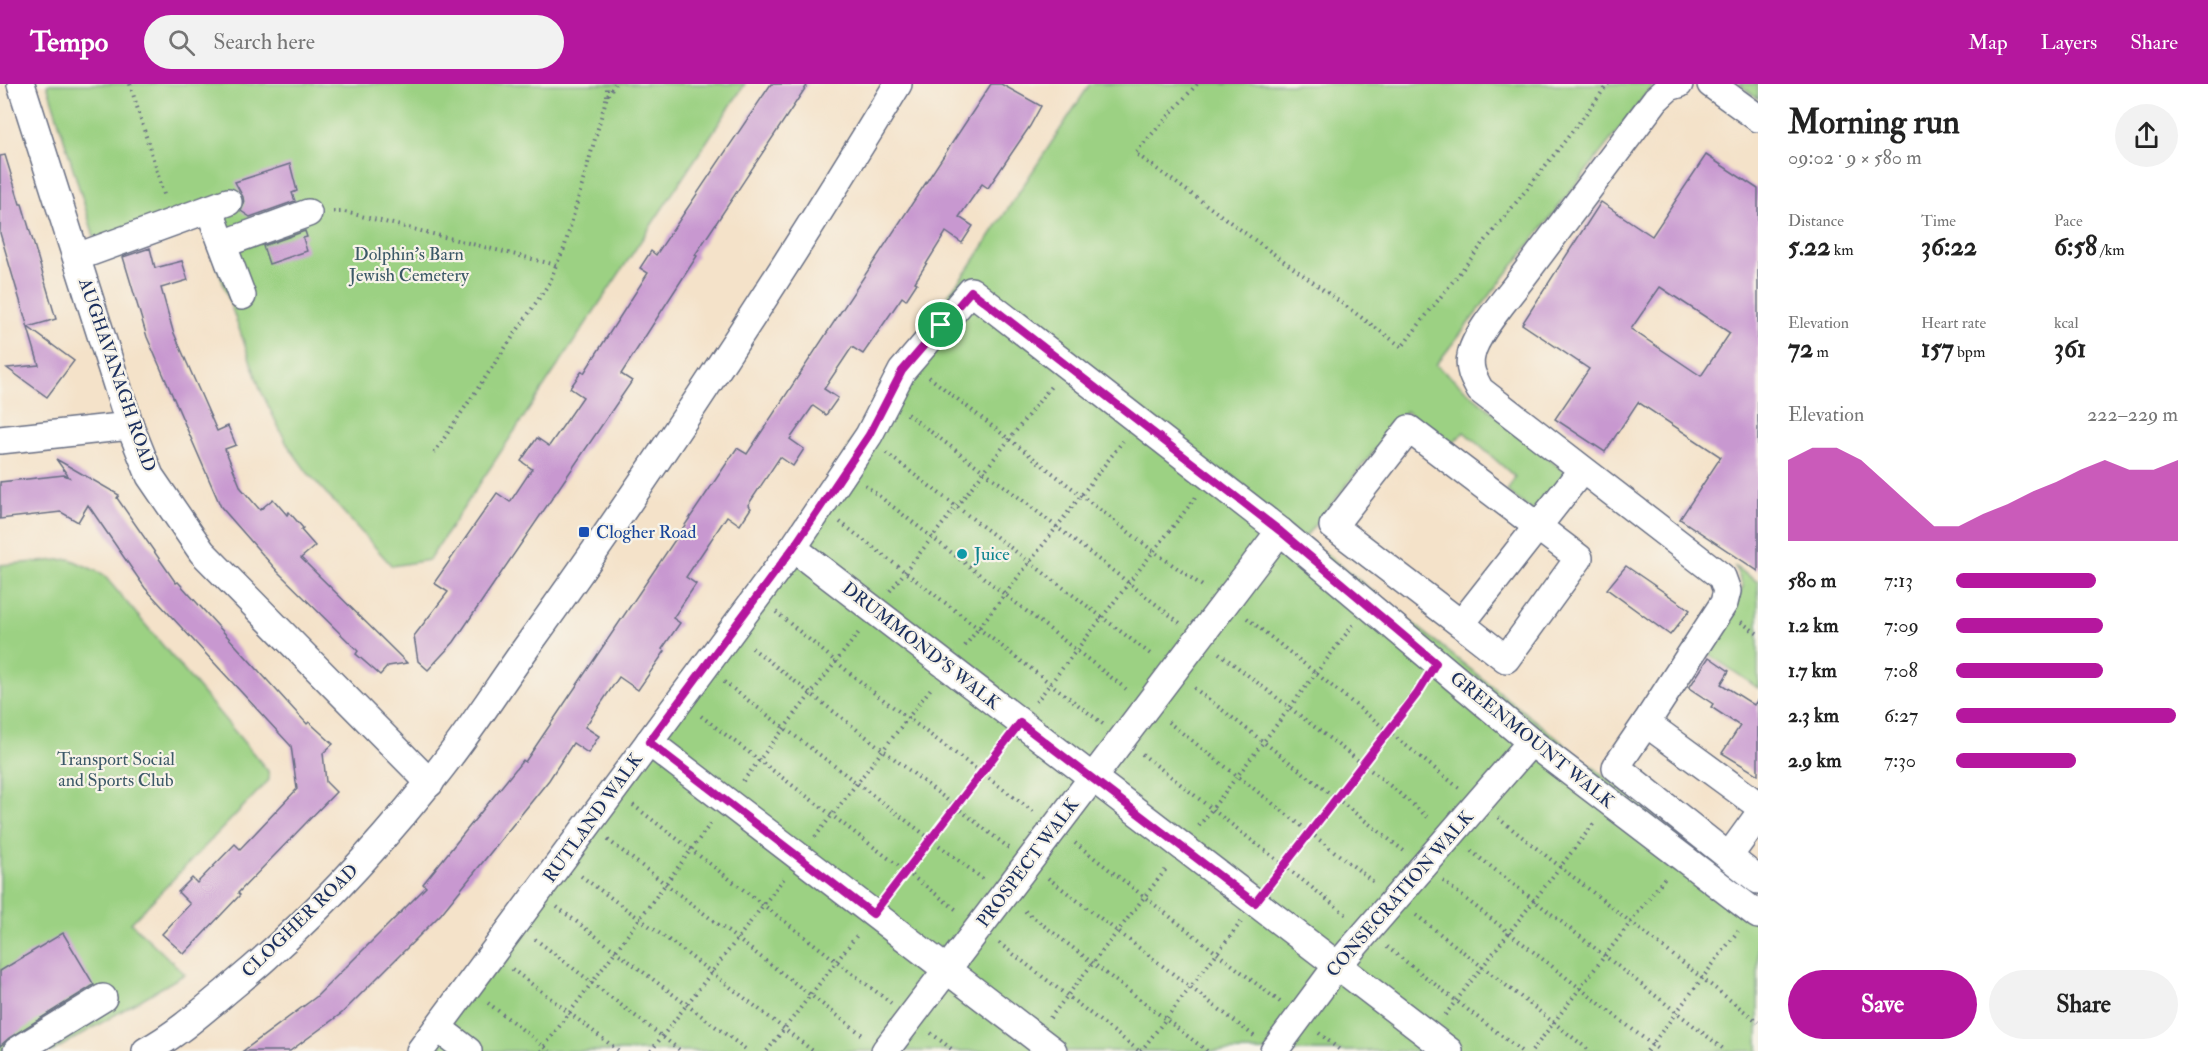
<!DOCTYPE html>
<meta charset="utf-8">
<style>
body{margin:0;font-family:"IM FELL Double Pica",serif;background:#f2f2f2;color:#222;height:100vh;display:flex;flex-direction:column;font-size:22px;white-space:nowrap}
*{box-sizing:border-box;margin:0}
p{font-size:20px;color:#767676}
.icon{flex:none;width:33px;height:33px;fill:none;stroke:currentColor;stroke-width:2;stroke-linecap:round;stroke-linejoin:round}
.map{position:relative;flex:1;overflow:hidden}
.sheet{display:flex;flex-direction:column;background:#fff;width:450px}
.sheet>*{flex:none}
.pin{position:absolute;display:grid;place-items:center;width:51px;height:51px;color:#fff;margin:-26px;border:3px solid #fff;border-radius:50%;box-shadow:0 2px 6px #0007}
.round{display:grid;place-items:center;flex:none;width:63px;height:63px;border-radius:32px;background:#f2f2f2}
.overview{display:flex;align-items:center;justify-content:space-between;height:102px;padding:0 30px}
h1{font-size:33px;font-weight:700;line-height:45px}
.figures{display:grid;grid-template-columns:repeat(3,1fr);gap:9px;height:102px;padding:6px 30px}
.figures div{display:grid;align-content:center}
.figures b{font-size:26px;font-weight:700}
.figures small{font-size:16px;font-weight:400}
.figures p{font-size:16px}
.chart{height:168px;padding:12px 30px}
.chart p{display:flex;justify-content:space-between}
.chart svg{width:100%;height:108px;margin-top:6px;fill:#b5179e;opacity:.7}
.button{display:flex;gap:12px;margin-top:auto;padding:12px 30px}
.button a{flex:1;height:69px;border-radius:36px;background:#b5179e;color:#fff;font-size:24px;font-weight:700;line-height:69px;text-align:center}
.button a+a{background:#f2f2f2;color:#222}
ul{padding:0 30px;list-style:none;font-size:20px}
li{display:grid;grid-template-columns:96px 72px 1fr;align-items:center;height:45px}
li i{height:15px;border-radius:8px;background:#b5179e}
header{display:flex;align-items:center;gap:36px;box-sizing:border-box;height:84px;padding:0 30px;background:#b5179e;color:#fff}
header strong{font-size:28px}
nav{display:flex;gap:33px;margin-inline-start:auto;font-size:21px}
.search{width:420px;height:54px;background:#f2f2f2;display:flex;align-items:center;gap:15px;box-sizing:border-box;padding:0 21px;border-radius:33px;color:#767676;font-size:22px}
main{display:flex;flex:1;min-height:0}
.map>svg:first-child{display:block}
</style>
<header>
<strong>Tempo</strong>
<div class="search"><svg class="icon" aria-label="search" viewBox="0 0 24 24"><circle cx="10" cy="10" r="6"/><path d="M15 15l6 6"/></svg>Search here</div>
<nav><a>Map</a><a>Layers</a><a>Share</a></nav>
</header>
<main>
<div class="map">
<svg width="1758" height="967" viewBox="0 0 1758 967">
<rect width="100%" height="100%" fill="#f7f3e8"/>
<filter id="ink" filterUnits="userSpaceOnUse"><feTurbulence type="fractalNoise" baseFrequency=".0167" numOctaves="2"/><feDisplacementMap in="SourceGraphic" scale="12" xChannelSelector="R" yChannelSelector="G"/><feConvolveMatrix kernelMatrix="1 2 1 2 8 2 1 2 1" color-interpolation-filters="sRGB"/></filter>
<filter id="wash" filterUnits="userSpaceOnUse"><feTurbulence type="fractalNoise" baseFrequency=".008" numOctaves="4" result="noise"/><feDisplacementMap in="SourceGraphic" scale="24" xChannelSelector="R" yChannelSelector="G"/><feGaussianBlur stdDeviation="1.35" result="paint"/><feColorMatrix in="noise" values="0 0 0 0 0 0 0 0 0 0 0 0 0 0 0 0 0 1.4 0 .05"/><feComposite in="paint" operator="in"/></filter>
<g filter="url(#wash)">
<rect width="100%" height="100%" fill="#f4e2c9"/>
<g fill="#9cd183" stroke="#5c8070" stroke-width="1.5">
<polygon points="47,0 745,0 429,476 392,482 307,388 287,360 261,307 204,145 194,141 98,165"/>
<polygon points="1090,0 1654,0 1436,281 1567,390 1532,427 1507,407 1515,393 1464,348 1451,361 1406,327 1305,453 1758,815 1758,967 411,967 838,384 896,277 969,184"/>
<polygon points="1739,0 1758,0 1758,15"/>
<polygon points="70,475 103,490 268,687 269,696 131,839 185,890 53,967 0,967 0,481"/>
<polygon points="1735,483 1758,498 1758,604 1706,568 1736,521 1743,502"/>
</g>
<g id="blocks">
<g fill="#c898d0" fill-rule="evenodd">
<polygon points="771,0 808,0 695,171 697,172 621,290 632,297 454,558 428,586 418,577 414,552 448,508 434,499 497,409 510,418 532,385 521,377 537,354 549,362 572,329 583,313 570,304 582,287 584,289 648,189 640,184 651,167 656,171"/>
<polygon points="991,0 1001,0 1041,22 1030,42 988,104 982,100 959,133 973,142 962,159 946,148 915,198 917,199 906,216 902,213 863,270 852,263 824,305 838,314 826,331 813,322 790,355 804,365 793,382 780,373 748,421 751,424 740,441 727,432 686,493 696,500 673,534 680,539 662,565 665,567 638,606 619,593 585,643 599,652 588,669 573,659 549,696 441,830 342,929 290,967 243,967 316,913 426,803 423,800 523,676 525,678 737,364 747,370"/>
<polygon points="5,71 20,120 22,120 56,235 28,243 74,277 47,313 7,284 39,281 0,149 0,72"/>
<path d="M1706,71L1758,105V487L1680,435L1721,373L1638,318L1605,368L1555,335L1589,285L1522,240L1601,118L1652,152ZM1660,203L1730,249L1701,292L1631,245Z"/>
<polygon points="290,80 297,107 292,109 295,117 250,133 241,127 244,120 243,113 235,98"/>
<polygon points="305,147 307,153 303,154 307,167 269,180 263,162"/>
<polygon points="150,164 155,184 182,177 188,196 161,204 173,247 217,347 228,342 236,361 225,365 241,404 260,426 273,415 287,431 289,428 303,444 301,446 315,462 301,474 407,579 388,582 380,591 356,570 358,567 278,488 221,423 147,253 123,173"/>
<polygon points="56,375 119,411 117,414 176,499 178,498 307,640 309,638 333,660 323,669 326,698 336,708 238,809 240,811 184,870 162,850 190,820 178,808 192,794 197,799 235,760 240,765 297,705 291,662 145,504 88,421 78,438 61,428 0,435 0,398 64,391 69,393"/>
<polygon points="1626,482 1690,526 1670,551 1607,505"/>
<polygon points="1709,573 1729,587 1721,600 1754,621 1758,615 1758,691 1722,669 1740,642 1711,623 1713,620 1689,604"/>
<polygon points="63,849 94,901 9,954 0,962 0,887"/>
</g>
</g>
</g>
<g filter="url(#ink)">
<use href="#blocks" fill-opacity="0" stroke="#676e83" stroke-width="1.5"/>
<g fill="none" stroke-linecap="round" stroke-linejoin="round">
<g stroke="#676e83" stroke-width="30">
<g id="minor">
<polyline points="21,0 130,342 150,392 202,468 430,699"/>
<path d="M1679,0L1669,3L1656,15C1611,75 1566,135 1521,195C1507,214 1474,251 1471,272C1468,285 1474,295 1480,306L1722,493L1727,507L1724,519L1646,639L1758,721"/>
<polyline points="1711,0 1758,34"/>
<polyline points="209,125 242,212"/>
<polyline points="223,160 308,129"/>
<polyline points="77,173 228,118"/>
<polyline points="0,356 130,342"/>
<polyline points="793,464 1449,967"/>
<polyline points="1461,540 1506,575 1579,474 1409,345 1333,442 1461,540 1582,386"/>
<polyline points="1646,639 1616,683 1758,796"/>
<polyline points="649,658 1053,967"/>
<polyline points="1729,772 1758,732"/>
<polyline points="438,944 468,967"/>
<polyline points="17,967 103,914"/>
<path d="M146,967C179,949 206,924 235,900C306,841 370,772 428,700C464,657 494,609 526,564C658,381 781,192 898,0"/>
<polyline points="420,967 793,464 869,351 902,287 971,207 1280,447 1531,658 1758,831"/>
<polyline points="885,967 1280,447"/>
<polyline points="1274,967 1337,882 1531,658"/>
</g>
</g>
<g stroke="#676e83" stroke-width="4" stroke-dasharray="1.5 4.5" stroke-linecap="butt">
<polyline points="130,0 165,114"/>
<path d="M1197,0L1135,69L1402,263C1469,174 1542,90 1608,0"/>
<polyline points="607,12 607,0"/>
<polyline points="333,128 345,128 556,181 564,165 607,12 615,0"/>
<polyline points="929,293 1153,467 1204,503"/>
<polyline points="907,330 1017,412 1180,539"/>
<polyline points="434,369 550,198 556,181"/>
<polyline points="886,369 1153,572"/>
<polyline points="865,401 1126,605"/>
<polyline points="840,438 1103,640"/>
<polyline points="890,507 1052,301"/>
<polyline points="776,528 869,605 1035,729"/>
<polyline points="1247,534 1459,704"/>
<polyline points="1741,538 1758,550"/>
<polyline points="965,562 1123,357"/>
<polyline points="752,564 1009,764"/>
<polyline points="1219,569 1382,695 1430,735"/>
<polyline points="724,598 983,795"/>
<polyline points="1194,604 1404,767"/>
<polyline points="1036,618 1196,413"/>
<polyline points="701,632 958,827"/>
<polyline points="1168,638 1375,799"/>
<polyline points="1142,670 1348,832"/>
<polyline points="743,697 860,547"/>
<polyline points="633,721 891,919"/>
<polyline points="1498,734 1758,938"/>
<polyline points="1199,742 1353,541"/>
<polyline points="815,753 932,603"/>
<polyline points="608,756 864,952"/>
<polyline points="1075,759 1280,918"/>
<polyline points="1471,767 1726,967"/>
<polyline points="581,792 681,865 813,967"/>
<polyline points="1048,794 1254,952"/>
<polyline points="1443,797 1660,967"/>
<polyline points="1271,799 1423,600"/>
<polyline points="888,811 1004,660"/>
<polyline points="557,823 748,967"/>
<polyline points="1025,827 1207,967"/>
<polyline points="1416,831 1590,967"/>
<polyline points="535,855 681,967"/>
<polyline points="999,859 1139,967"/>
<polyline points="1387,863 1521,967"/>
<polyline points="512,885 619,967"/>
<polyline points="488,919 550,967"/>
<polyline points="1445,931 1595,738"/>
<polyline points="1050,934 1167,784"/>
<polyline points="931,949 954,967"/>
<polyline points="1319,949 1341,967"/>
<polyline points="541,967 711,739"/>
<polyline points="651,967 785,793"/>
<polyline points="767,967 858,850"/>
<polyline points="1141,967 1241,838"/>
<polyline points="1532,967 1666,792"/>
<polyline points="1647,967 1738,847"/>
</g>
<use href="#minor" stroke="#fff" stroke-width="27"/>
</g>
</g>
<g fill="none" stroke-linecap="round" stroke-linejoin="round" filter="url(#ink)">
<g stroke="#fff" stroke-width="12">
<polygon id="route" points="971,207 1280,447 1436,579 1417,610 1255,819 1020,639 873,830 649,658 793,464 869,351 902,287"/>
</g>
<use href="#route" stroke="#b5179e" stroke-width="8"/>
</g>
<rect fill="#1a4fb4" stroke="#f7f3e8" stroke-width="2" x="578" y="442" width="12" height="12" rx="3"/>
<circle fill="#0f9aa8" stroke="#f7f3e8" stroke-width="2" cx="962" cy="470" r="6"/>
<g text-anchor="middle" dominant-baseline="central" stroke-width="4.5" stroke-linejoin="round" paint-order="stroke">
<g font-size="18" fill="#3b5867" stroke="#f7f3e8">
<text x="409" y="170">Dolphin's Barn<tspan x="409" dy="21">Jewish Cemetery</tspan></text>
<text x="116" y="675">Transport Social<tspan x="116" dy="21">and Sports Club</tspan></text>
</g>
<g font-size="18" fill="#1b2f5e" stroke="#f7f3e8">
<text transform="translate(117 291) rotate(71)">AUGHAVANAGH ROAD</text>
<text transform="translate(921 562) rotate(38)">DRUMMOND'S WALK</text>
<text transform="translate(1532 656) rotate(39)">GREENMOUNT WALK</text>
<text transform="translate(593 734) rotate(-54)">RUTLAND WALK</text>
<text transform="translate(1028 779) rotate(-53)">PROSPECT WALK</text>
<text transform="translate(1400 810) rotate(-49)">CONSECRATION WALK</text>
<text transform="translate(300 837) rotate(-44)">CLOGHER ROAD</text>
</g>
<g font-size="18" fill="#164399" stroke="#f7f3e8" text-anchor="start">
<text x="596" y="448">Clogher Road</text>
</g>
<g font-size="18" fill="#0d838f" stroke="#f7f3e8" text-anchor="start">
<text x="974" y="470">Juice</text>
</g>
</g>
</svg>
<div class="pin" style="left:941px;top:241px;background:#1e9e55"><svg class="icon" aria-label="arrive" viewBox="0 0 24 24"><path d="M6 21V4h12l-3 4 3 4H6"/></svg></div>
</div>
<section class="sheet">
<div class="overview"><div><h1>Morning run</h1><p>09:02 · 9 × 580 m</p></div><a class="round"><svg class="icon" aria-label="share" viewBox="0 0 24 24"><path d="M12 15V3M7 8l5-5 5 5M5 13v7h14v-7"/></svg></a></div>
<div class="figures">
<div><p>Distance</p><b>5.22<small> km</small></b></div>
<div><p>Time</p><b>36:22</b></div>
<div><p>Pace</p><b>6:58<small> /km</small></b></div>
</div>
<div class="figures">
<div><p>Elevation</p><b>72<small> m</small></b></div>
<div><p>Heart rate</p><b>157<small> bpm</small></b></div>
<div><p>kcal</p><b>361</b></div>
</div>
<div class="chart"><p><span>Elevation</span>222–229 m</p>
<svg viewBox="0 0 160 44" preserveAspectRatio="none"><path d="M0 44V11L10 6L20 6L30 11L40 20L50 29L60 38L70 38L80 33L90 29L100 24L110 20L120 15L130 11L140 15L150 15L160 11V44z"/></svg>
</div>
<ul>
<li><b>580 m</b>7:13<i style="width:63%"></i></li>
<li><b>1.2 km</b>7:09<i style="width:66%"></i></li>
<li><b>1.7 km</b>7:08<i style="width:66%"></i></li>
<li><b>2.3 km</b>6:27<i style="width:99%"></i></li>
<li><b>2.9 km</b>7:30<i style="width:54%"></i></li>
</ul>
<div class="button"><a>Save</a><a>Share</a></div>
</section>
</main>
